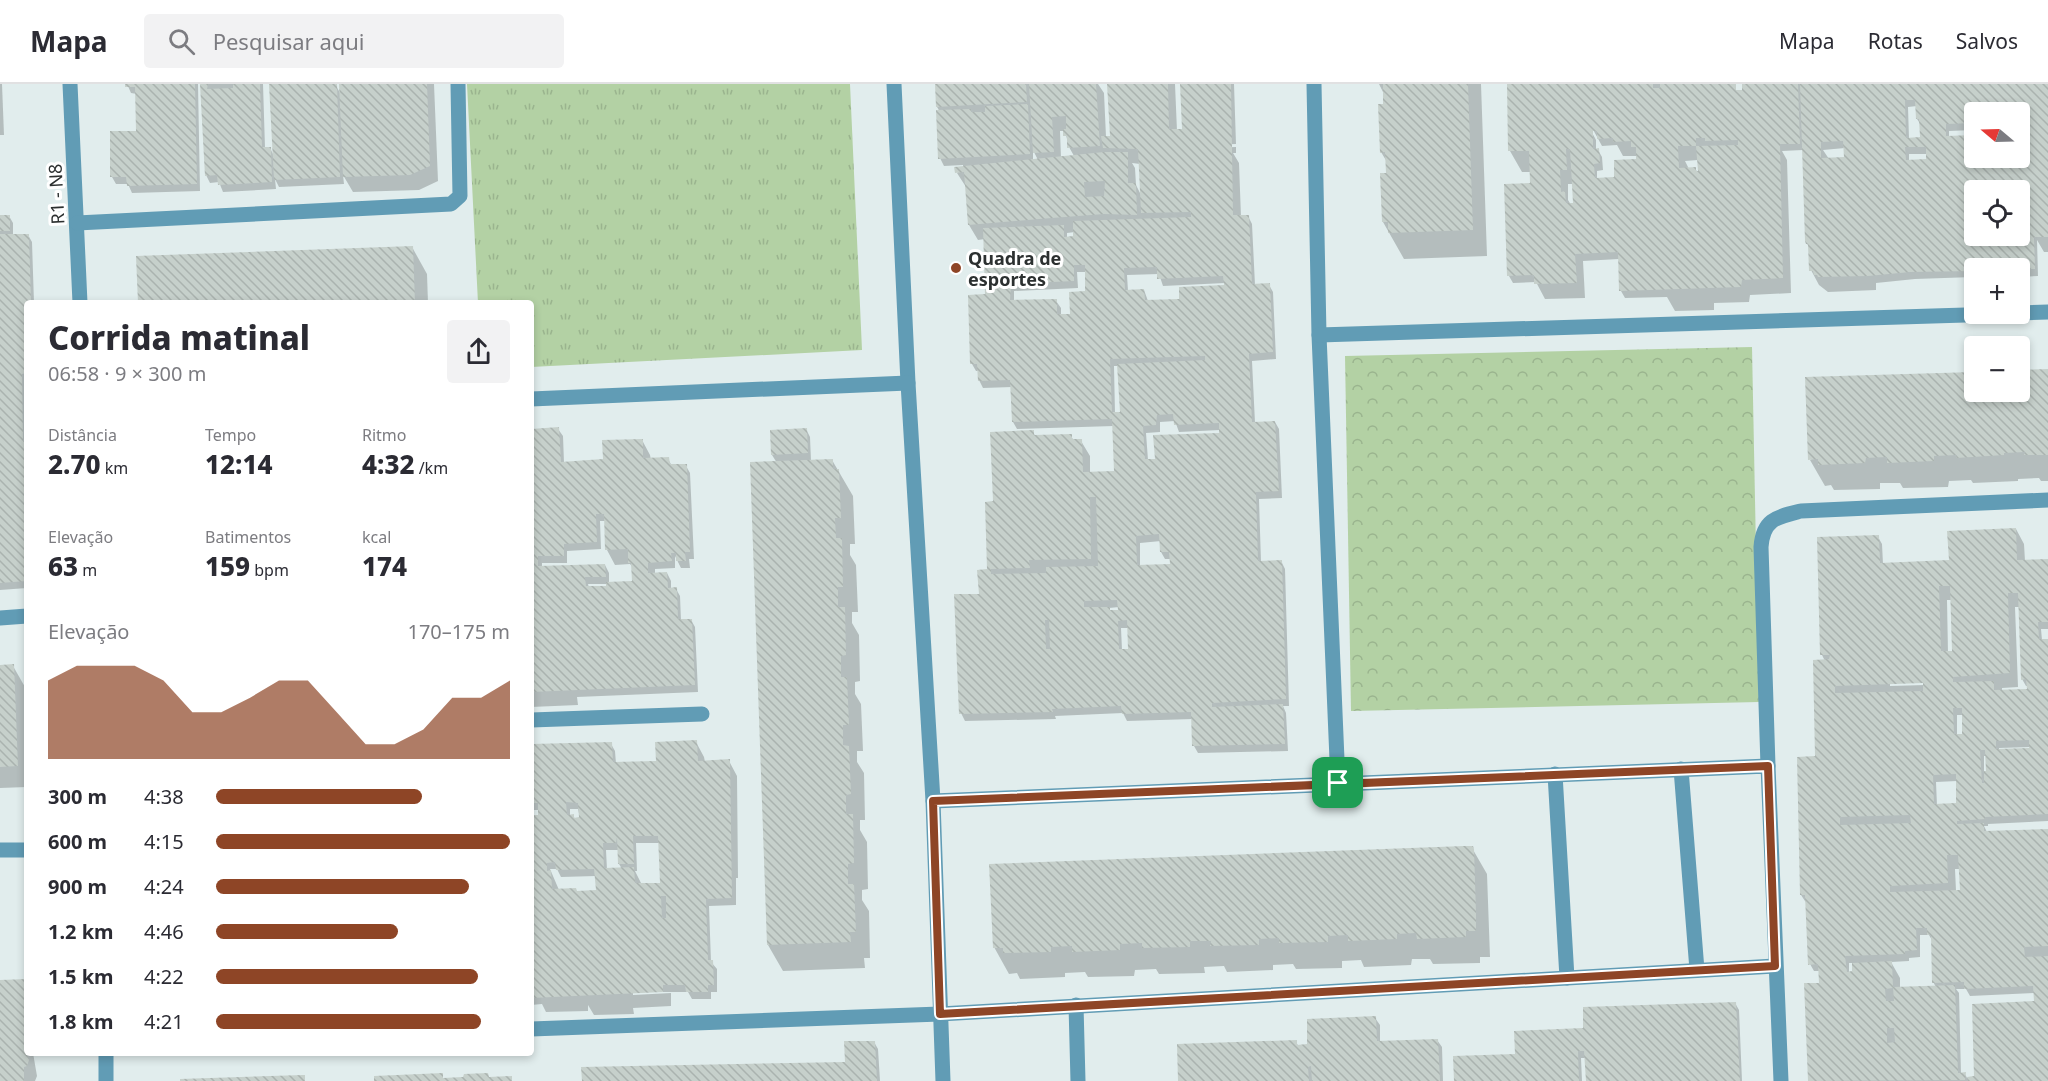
<!DOCTYPE html>
<html lang="pt">
<meta charset="utf-8">
<style>
body{margin:0;font-family:"Noto Sans",sans-serif;background:#f2f2f3;color:#2b2b33;height:100vh;display:flex;flex-direction:column;font-size:22px;white-space:nowrap}
*{box-sizing:border-box;margin:0}
p{font-size:20px;color:#7c7c81}
.icon{flex:none;width:33px;height:33px;fill:none;stroke:currentColor;stroke-width:2;stroke-linecap:round;stroke-linejoin:round}
.map{position:relative;flex:1;overflow:hidden}
.sheet{position:absolute;left:24px;top:216px;width:510px;height:756px;display:flex;flex-direction:column;background:#fff;border-radius:6px;box-shadow:0 3px 9px #0003}
.sheet>*{flex:none}
.needle{width:39px;rotate:289deg}
.controls{position:absolute;left:1964px;top:18px;display:grid;gap:12px}
.controls a{display:grid;place-items:center;width:66px;height:66px;border-radius:6px;background:#fff;box-shadow:0 3px 9px #0003;font-size:30px}
.pin{position:absolute;display:grid;place-items:center;width:51px;height:51px;color:#fff;margin:-26px;border-radius:12px;box-shadow:0 3px 9px #0006}
.round{display:grid;place-items:center;flex:none;width:63px;height:63px;border-radius:6px;background:#f2f2f3}
.overview{display:flex;align-items:center;justify-content:space-between;height:102px;padding:0 24px}
h1{font-size:33px;font-weight:800;line-height:45px}
.figures{display:grid;grid-template-columns:repeat(3,1fr);gap:9px;height:102px;padding:6px 24px}
.figures div{display:grid;align-content:center}
.figures b{font-size:26px;font-weight:800}
.figures small{font-size:16px;font-weight:400}
.figures p{font-size:16px}
.chart{height:168px;padding:12px 24px}
.chart p{display:flex;justify-content:space-between}
.chart svg{width:100%;height:108px;margin-top:6px;fill:#8e4526;opacity:.7}
ul{padding:0 24px;list-style:none;font-size:20px}
li{display:grid;grid-template-columns:96px 72px 1fr;align-items:center;height:45px}
li i{height:15px;border-radius:8px;background:#8e4526}
header{display:flex;align-items:center;gap:36px;box-sizing:border-box;height:84px;padding:0 30px;background:#fff;border-bottom:2px solid #e1e1e2}
header strong{font-size:28px}
nav{display:flex;gap:33px;margin-inline-start:auto;font-size:21px}
.search{width:420px;height:54px;background:#f2f2f3;display:flex;align-items:center;gap:15px;box-sizing:border-box;padding:0 21px;border-radius:6px;color:#7c7c81;font-size:22px}
.map>svg:first-child{display:block}
</style>
<header>
<strong>Mapa</strong>
<div class="search"><svg class="icon" aria-label="search" viewBox="0 0 24 24"><circle cx="10" cy="10" r="6"/><path d="M15 15l6 6"/></svg>Pesquisar aqui</div>
<nav><a>Mapa</a><a>Rotas</a><a>Salvos</a></nav>
</header>
<div class="map">
<svg width="2048" height="997" viewBox="0 0 2048 997">
<defs>
<pattern id="grass-tufts" width="24" height="20" patternUnits="userSpaceOnUse" patternTransform="scale(1.5)"><rect width="24" height="20" fill="#b3d1a4"/><path d="M3 7l-1-3M5 7V3M7 7l1-3M15 17l-1-3M17 17v-4M19 17l1-3" fill="none" stroke="#9ab48e"/></pattern>
<pattern id="park-crowns" width="20" height="18" patternUnits="userSpaceOnUse" patternTransform="scale(1.5)"><rect width="20" height="18" fill="#b3d1a4"/><path d="M2 6a3 3 0 1 1 6 0M12 15a3 3 0 1 1 6 0" fill="none" stroke="#9ab48e"/></pattern>
<pattern id="building-back-hatch" width="6" height="6" patternUnits="userSpaceOnUse" patternTransform="scale(1.5)"><rect width="6" height="6" fill="#c6d0cb"/><path d="M-1 5l2 2M0 0l6 6M5-1l2 2" fill="none" stroke="#aab3af"/></pattern>
</defs>
<rect width="100%" height="100%" fill="#e1eded"/>
<polygon fill="url(#grass-tufts)" points="467,0 850,0 862,266 531,283 531,219 478,219"/>
<polygon fill="url(#park-crowns)" points="1752,263 1759,618 1351,627 1345,272"/>
<g fill="#0003" fill-rule="evenodd">
<polygon points="0,0 2,0 4,51 0,51"/>
<polygon points="127,0 198,0 200,107 132,109 128,100 116,100 112,93 138,48 137,10 131,9"/>
<polygon points="202,0 263,0 265,64 270,64 274,72 271,0 326,0 336,2 342,12 341,0 434,0 438,97 419,106 353,108 343,91 344,100 279,103 275,95 276,105 223,108 219,98 210,99 206,91"/>
<path d="M936,0H1098L1104,9L1106,53H1111L1109,0H1175L1177,47L1183,46L1181,0H1234L1236,60L1177,62V65L1236,63V69H1233L1239,79L1241,133L1248,132L1252,140L1255,201H1269L1273,208L1276,275L1252,277L1255,339L1275,338L1279,345L1282,414L1259,415L1261,478L1281,477L1285,485L1289,622H1283L1286,629L1288,667L1198,669L1194,662L1193,635L1127,637L1123,629L1055,632L1056,635L965,637L961,629L980,511L989,486L994,419L1033,348L1036,353L1071,352L1074,357H1081L1090,372V389L1116,393L1114,342L1017,345L1013,338L1012,303L983,304L979,296V287H976L972,280L987,212L985,155L978,156L969,141L966,103L957,89L963,83V81L944,82L940,74V28L937,23ZM1060,47H1065L1069,63L1074,72L1061,74ZM1033,66L1038,76H1033ZM1132,79L1140,80L1141,111L1136,101L1135,84ZM1075,148V154H1067V149ZM1077,188H1086L1087,208L1072,231L1061,232V224L1056,217L1014,218V207L1078,204ZM1159,190L1163,202L1225,199L1226,203L1180,216L1148,217L1144,206L1128,207L1127,191ZM1114,282H1119L1121,330H1115ZM1175,337L1179,348L1220,346V350L1156,377L1148,376L1146,349L1160,348V338ZM1161,457V468L1165,475H1171V481L1140,482V459ZM1119,523L1120,528H1111L1109,524ZM1121,544H1129L1130,566H1122Z"/>
<polygon points="1379,0 1481,0 1487,172 1404,175 1383,138 1387,90 1387,78 1381,68 1384,10"/>
<path d="M1508,0H1735L1734,8H1744L1743,0H2048V168H2044L2037,156L2038,192L2019,193V184H1974V193L1915,195L1876,199V206L1828,208L1819,201L1811,186L1810,164L1807,160L1803,66L1782,67L1787,76L1791,209L1750,211L1749,218L1714,219V226L1675,227L1667,213L1625,214L1621,207L1619,175L1583,177L1585,214L1545,215L1536,198L1513,199L1509,192L1506,102L1532,106V88H1522L1510,67ZM1917,22V35L1921,41L1922,55H1909L1908,23ZM1974,28H2019V39H2031L2029,50L2019,51V74H1974V53L1949,54V47L1974,46ZM1590,40L1602,62L1617,61L1623,72H1638V77L1616,94L1597,95V87L1603,86L1602,73L1598,66H1596V56L1588,41ZM1845,64L1846,75H1829L1823,66ZM1909,70H1927V76L1909,77ZM1698,76L1699,91L1695,84L1689,85L1685,77ZM1568,100H1573L1574,121H1571L1568,116ZM1974,106H2019V152H1974Z"/>
<polygon points="0,132 9,132 13,139 13,152 28,151 32,158 34,219 27,219 27,297 25,297 27,358 27,504 0,506"/>
<polygon points="412,163 427,190 428,219 139,219"/>
<polygon points="2048,286 2048,397 2041,397 2039,394 2018,395 2018,397 1973,399 1971,396 1949,397 1948,403 1903,404 1900,399 1880,399 1880,405 1834,406 1831,401 1825,402 1810,376 1974,289 1974,308 2019,308 2019,287"/>
<path d="M558,345L563,352L564,379L604,376L642,356L650,371L651,376L668,375L672,382H686L690,389L694,475H689L690,484H681L675,472V484L655,485V490L667,489L671,497V505H676L680,512L681,537L691,536L695,543L698,608L577,613L578,621L531,623V346ZM600,437H606L607,466L615,481L630,480L633,484V499L609,500V489L605,481L542,484V479H567V467L601,465ZM588,500H608L607,503L589,504Z"/>
<polygon points="806,345 810,353 811,377 832,376 853,412 855,460 850,460 850,471 856,481 858,528 852,528 852,539 859,551 860,597 855,598 855,610 861,620 863,667 857,667 857,678 864,689 865,736 860,736 860,746 867,758 868,805 862,806 862,816 869,827 870,874 864,874 865,884 783,887 768,861 777,379 772,371"/>
<path d="M2016,445L2024,460L2025,477L2048,476V545H2041L2042,556H2048V737L1988,740V742H1984L1987,748L2048,746V997H1809L1805,900H1821L1820,887H1814L1810,880L1807,820L1801,811L1825,577L1822,571L1878,453L1882,460L1883,480L1951,478ZM1947,516H1952L1953,569H1948ZM2015,523H2020L2022,595L2026,602H2029V606L2002,607V604L2018,603ZM1925,598V601L1890,602V599ZM1957,631H1963V651H1957ZM2031,663V666L1999,667V664ZM1984,672H1987L1988,689H1984ZM1957,697L1958,721L1937,722L1936,698ZM1955,785H1960L1961,812L1956,807ZM1920,851H1929L1933,858V898L1936,903L1900,904V894L1891,878L1909,877V874L1920,873ZM1849,879H1853L1854,888L1849,889ZM1956,905H1966L1970,912L2035,909V919L1976,993L1967,994L1965,990H1961L1959,909Z"/>
<polygon points="0,582 13,582 25,603 27,703 0,704"/>
<path d="M696,658L704,673L705,678L729,677L737,692L738,794H736V821L709,822L711,878L717,885V908H711V915H692L688,908H633V911L671,909V922L633,924L634,930L594,931L588,921V927L546,928L542,920L531,921V662L611,660L615,667L616,680L657,679ZM570,725H578L580,734L575,735L573,731L570,732ZM534,726H539V732H534ZM636,759H660L662,805L642,801L635,787H637ZM606,766H619V780L622,785L607,786ZM550,785H557L561,793L596,792L597,808L559,806Z"/>
<polygon points="1472,764 1487,790 1490,873 1480,873 1480,879 1433,880 1430,875 1412,875 1411,881 1364,883 1361,876 1342,877 1342,884 1296,885 1293,880 1273,881 1273,886 1227,888 1224,882 1204,883 1205,889 1159,890 1156,885 1135,886 1134,892 1088,893 1085,888 1065,889 1065,893 1020,895 1017,889 1009,890 994,863"/>
<polygon points="27,897 27,969 33,969 37,992 35,997 0,997 0,898"/>
<polygon points="1735,919 1739,926 1742,997 1587,997 1586,974 1581,974 1582,997 1455,997 1516,971 1585,946"/>
<polygon points="1375,934 1380,941 1380,958 1437,956 1442,963 1443,997 1180,997 1296,958 1299,963 1309,962"/>
<polygon points="874,958 878,965 880,997 583,997 846,980"/>
</g>
<g fill="url(#building-back-hatch)" fill-rule="evenodd">
<polygon points="125,0 195,0 197,100 127,102 126,93 110,93 110,47 136,47 135,3 125,3"/>
<polygon points="200,0 208,0 207,5 233,4 233,0 260,0 262,63 271,63 272,98 218,101 217,91 205,92"/>
<polygon points="269,0 337,0 340,93 274,96"/>
<polygon points="339,0 427,0 430,82 410,91 343,93"/>
<polygon points="935,0 1026,0 1027,18 936,23"/>
<polygon points="1029,0 1096,0 1100,62 1067,64 1067,52 1063,52 1063,45 1066,45 1066,32 1052,33 1054,68 1033,69"/>
<path d="M1107,0H1168L1169,45H1182L1180,0H1231L1233,131H1249L1252,200L1270,199L1273,268L1249,270L1252,338L1275,337L1279,407L1256,408L1258,477L1282,476L1286,615L1212,619V623L1283,620L1285,660L1192,662L1191,628L1122,630L1121,622L1052,625L1053,628L959,630L954,510H979L977,486L987,485L985,418L993,417L990,348L1034,346V351L1072,350V355H1082L1083,388L1114,387L1112,335L1012,338L1010,296L978,297L977,280H970L968,211L985,210L983,144L1064,141V153L1073,152V137L1191,133V128L1141,129L1138,65L1103,64L1101,52H1110ZM1074,181H1085V207L1069,208L1070,230H1057V215L1010,216L1011,200L1074,197ZM1157,183V195L1223,192L1224,201L1179,203V215L1145,216L1144,205L1125,206L1124,184ZM1205,272V276L1117,280L1120,328H1112L1110,275ZM1173,330L1174,341L1219,339V349L1153,351L1155,375H1145L1143,342L1156,341L1157,331ZM1090,413H1096L1098,482L1046,483V489L991,490V485L1030,484L1029,476L1091,475ZM1159,450L1160,468H1169L1170,480L1137,481L1136,452ZM1117,516L1118,526H1110V523H1084V517ZM1045,536H1049L1050,565H1046ZM1127,536L1128,565H1119L1118,537Z"/>
<polygon points="1383,0 1468,0 1473,146 1388,149 1388,138 1382,138 1380,89 1386,89 1385,68 1380,69 1378,20 1383,20"/>
<path d="M1507,0H1653V4H1660V0H1736V6H1742V0H1798L1800,60H1780L1783,194L1742,196L1741,203L1619,207L1618,168L1575,170L1577,199L1534,200V191L1507,192L1504,100L1530,99L1529,67H1508ZM1593,47H1597V55L1613,54V58L1631,57V63H1636V75L1614,76V93L1595,94L1594,80L1600,79L1599,64L1593,65ZM1696,54H1705V57L1738,56V61L1696,62ZM1678,62H1696L1698,87H1696V83L1679,84ZM1566,65H1570L1573,119H1566L1565,107L1561,108L1560,86H1567Z"/>
<path d="M1800,0H2048V153H2034L2035,185L1974,184V187L1910,188L1868,192L1818,193L1817,191H1814L1813,187H1809L1808,160H1806L1805,157ZM1905,16H1915L1916,35H1919L1920,53L1906,54ZM1974,28H2019V32H2029V49H2019V74H1974V51L1946,52V40L1974,39ZM1843,57L1844,73L1821,74V58ZM1905,63H1926V75L1906,76ZM1974,106H2019V152H1974Z"/>
<polygon points="1028,20 1030,70 938,75 936,26 971,25 971,28 985,28 985,22"/>
<path d="M1104,68H1128V99H1136L1137,131L1104,130L1039,135L968,141L964,88L955,89L954,83ZM1105,97L1104,112L1085,113L1084,98Z"/>
<rect x="0" y="131" width="10" height="16"/>
<polygon points="0,150 29,150 31,219 27,219 27,289 22,290 23,357 27,357 27,497 0,499"/>
<polygon points="413,162 415,219 138,219 136,172"/>
<polygon points="2048,285 2048,371 2024,371 2025,368 2004,369 2004,371 1956,374 1957,371 1934,372 1934,377 1887,379 1887,373 1866,374 1865,379 1818,381 1818,375 1808,376 1805,293 1974,288 1974,308 2019,308 2019,286"/>
<path d="M559,343L561,378L603,375L602,356L643,355V374L669,373L670,380H687L690,468H685L686,477H676V469H671L672,477L648,479V489L667,488L668,504L677,503L678,535H692L695,601L531,608V345ZM596,430H604L605,466L628,465V479H631L632,497L606,498V502H586L585,493H606L605,480L538,482V472H564V460L597,458Z"/>
<polygon points="807,344 808,369 771,371 770,346"/>
<polygon points="833,375 833,385 839,385 841,434 835,434 836,454 842,454 843,503 838,503 838,523 845,523 846,571 841,572 841,593 847,593 849,641 843,641 843,661 849,662 851,710 846,711 846,730 853,730 854,779 848,780 848,800 854,800 856,848 850,848 851,858 767,861 750,378"/>
<path d="M2016,444L2017,476L2048,475V538H2038L2039,555H2048V730L1985,733V735L1957,737V740L1984,739V747L2048,745V862L2024,863L2025,873L2048,872V997H1968L1967,993L1974,992L1972,920L2034,917L2033,902L1964,905V898L1932,899L1931,851H1927V844H1916L1917,866L1905,867V870L1845,872L1847,888L1852,887V879L1892,877L1893,904L1885,905L1886,917H1894L1893,903L1955,901L1958,989L1966,988L1965,996L1808,997L1804,899H1819L1818,880L1808,881L1805,811H1800L1797,673L1815,672L1813,576L1829,575L1830,571H1820L1817,453L1879,451L1880,479L1949,476L1947,447ZM1939,502H1950L1952,567H1941ZM2008,509H2018L2021,596L2026,595L2027,605L1994,606V597L1953,598V593L2010,589ZM1923,599V607L1835,609V602ZM1953,624H1962V650H1954ZM2029,656V664L1996,665V657ZM1980,666H1985L1986,687H1984V699H1982ZM1956,690V719L1934,720L1933,691ZM1910,731L1911,739L1840,741V733ZM1947,771H1958L1960,806L1890,808V802L1948,799ZM1887,944H1894L1895,958L1887,959Z"/>
<polygon points="14,580 18,682 0,683 0,581"/>
<path d="M697,656L698,677L730,675L732,814L706,815L708,876H713L714,901H708V908H686L685,901H663V908L531,914V731H538V719H531V660L612,658L613,678L656,677L655,658ZM566,718L578,719L579,733L574,734V730L567,731ZM633,752H658L660,799H635L634,783L604,784L603,759H616L617,753L618,780H634ZM555,778L556,786L594,785L596,806L577,807L576,804L552,805L551,786L547,787V779ZM661,812H666V834H662Z"/>
<polygon points="1464,762 1473,762 1474,765 1476,829 1476,847 1466,847 1466,853 1417,855 1416,849 1397,850 1397,855 1348,857 1348,851 1328,852 1328,858 1279,859 1279,854 1259,855 1259,861 1210,862 1211,857 1190,857 1190,863 1142,864 1142,859 1120,860 1120,866 1072,868 1072,862 1051,863 1051,868 1003,869 1003,864 993,864 989,780"/>
<polygon points="27,895 27,940 24,940 26,969 29,976 27,982 24,983 24,997 0,997 0,896"/>
<polygon points="1736,918 1740,997 1586,997 1584,967 1578,967 1579,997 1454,997 1453,972 1515,970 1514,947 1583,944 1583,923"/>
<polygon points="1376,932 1377,957 1438,955 1440,997 1312,997 1311,982 1308,983 1309,997 1178,997 1177,960 1297,956 1297,961 1307,960 1307,935"/>
<polygon points="844,957 875,957 877,997 582,997 581,983 845,978"/>
<polygon points="443,989 443,994 463,993 464,990 488,989 489,993 512,992 512,997 374,997 374,992"/>
<polygon points="303,991 305,991 305,997 180,997 180,995"/>
</g>
<g fill="none" stroke-linecap="round" stroke-linejoin="round">
<g stroke="#619cb5" stroke-width="15">
<polyline points="70,0 80,219"/>
<polyline points="894,0 908,299 933,717 943,997"/>
<polyline points="1314,0 1319,251 1338,699"/>
<polyline points="77,139 451,120 460,112 458,0"/>
<polyline points="2019,229 2048,228"/>
<polyline points="1319,251 1998,230"/>
<polyline points="531,315 908,299"/>
<polyline points="0,534 27,532"/>
<polyline points="531,636 702,630"/>
<path d="M1768,682L1761,463C1763,435 1777,433 1801,427L2048,416"/>
<polyline points="1681,685 1697,886"/>
<polyline points="1555,690 1567,894"/>
<polyline points="933,717 1768,682 1781,997"/>
<polyline points="0,766 27,766"/>
<polyline points="1076,921 1078,997"/>
<polyline points="531,945 940,930 1775,882"/>
<polyline points="106,969 106,997"/>
</g>
</g>
<g fill="none" stroke-linecap="round" stroke-linejoin="round">
<g stroke="#fff" stroke-width="12">
<polygon id="route" points="1768,682 1775,882 940,930 933,717"/>
</g>
<use href="#route" stroke="#8e4526" stroke-width="8"/>
</g>
<circle fill="#8e4526" stroke="#fff" stroke-width="2" cx="956" cy="184" r="6"/>
<g text-anchor="middle" dominant-baseline="central" stroke-width="6" stroke-linejoin="round" paint-order="stroke">
<g font-size="18" fill="#2c3030" stroke="#fff">
<text transform="translate(56 110) rotate(-93)">R1 - N8</text>
</g>
<g font-size="18" font-weight="bold" fill="#2c3030" stroke="#fff" text-anchor="start">
<text x="968" y="174">Quadra de<tspan x="968" dy="21">esportes</tspan></text>
</g>
</g>
</svg>
<div class="controls">
<a><svg class="needle" viewBox="-14 -14 28 28"><path d="M0-13l5 13h-10z" fill="#e53935"/><path d="M0 13l5-13h-10z" fill="#7c7c81"/></svg></a>
<a><svg class="icon" aria-label="locate" viewBox="0 0 24 24"><circle cx="12" cy="12" r="6"/><path d="M12 2v4M12 18v4M2 12h4M18 12h4"/></svg></a>
<a>+</a>
<a>−</a>
</div>
<div class="pin" style="left:1338px;top:699px;background:#1e9e55"><svg class="icon" aria-label="arrive" viewBox="0 0 24 24"><path d="M6 21V4h12l-3 4 3 4H6"/></svg></div>
<section class="sheet">
<div class="overview"><div><h1>Corrida matinal</h1><p>06:58 · 9 × 300 m</p></div><a class="round"><svg class="icon" aria-label="share" viewBox="0 0 24 24"><path d="M12 15V3M7 8l5-5 5 5M5 13v7h14v-7"/></svg></a></div>
<div class="figures">
<div><p>Distância</p><b>2.70<small> km</small></b></div>
<div><p>Tempo</p><b>12:14</b></div>
<div><p>Ritmo</p><b>4:32<small> /km</small></b></div>
</div>
<div class="figures">
<div><p>Elevação</p><b>63<small> m</small></b></div>
<div><p>Batimentos</p><b>159<small> bpm</small></b></div>
<div><p>kcal</p><b>174</b></div>
</div>
<div class="chart"><p><span>Elevação</span>170–175 m</p>
<svg viewBox="0 0 160 44" preserveAspectRatio="none"><path d="M0 44V12L10 6L20 6L30 6L40 12L50 25L60 25L70 19L80 12L90 12L100 25L110 38L120 38L130 32L140 19L150 19L160 12V44z"/></svg>
</div>
<ul>
<li><b>300 m</b>4:38<i style="width:70%"></i></li>
<li><b>600 m</b>4:15<i style="width:100%"></i></li>
<li><b>900 m</b>4:24<i style="width:86%"></i></li>
<li><b>1.2 km</b>4:46<i style="width:62%"></i></li>
<li><b>1.5 km</b>4:22<i style="width:89%"></i></li>
<li><b>1.8 km</b>4:21<i style="width:90%"></i></li>
</ul>
</section>
</div>
